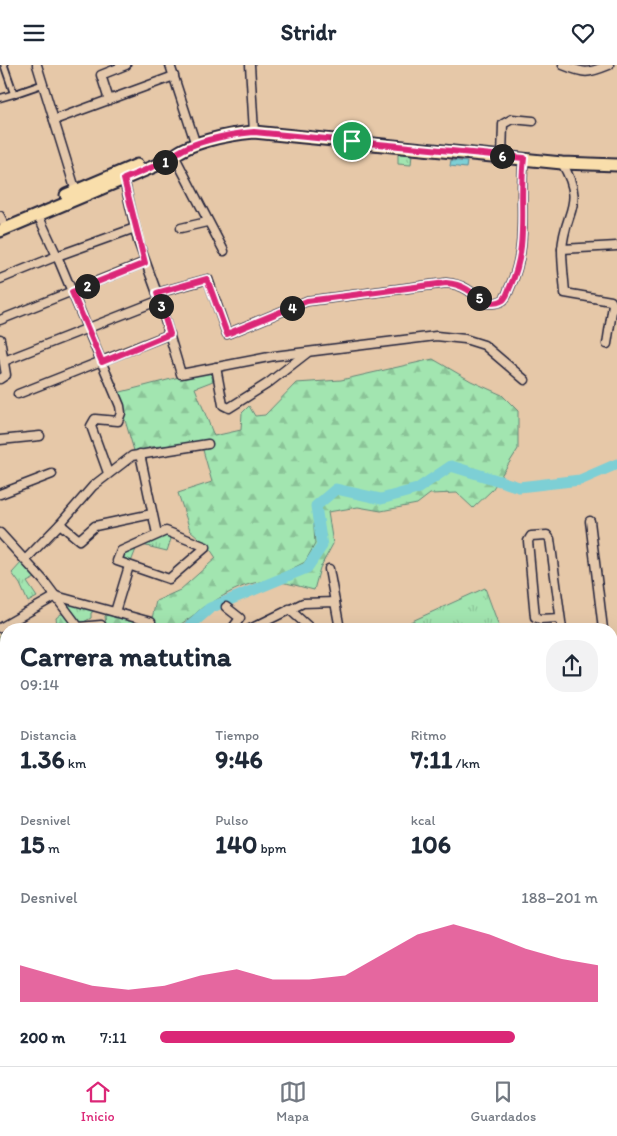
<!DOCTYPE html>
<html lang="es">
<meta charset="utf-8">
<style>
body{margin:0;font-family:Itim,sans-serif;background:#f2f2f3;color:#1f2937;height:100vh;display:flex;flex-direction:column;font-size:19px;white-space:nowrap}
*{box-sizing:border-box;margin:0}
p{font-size:16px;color:#747a83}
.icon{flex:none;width:28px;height:28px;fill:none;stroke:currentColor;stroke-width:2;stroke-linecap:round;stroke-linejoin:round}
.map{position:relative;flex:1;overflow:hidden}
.panel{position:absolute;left:0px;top:558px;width:618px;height:444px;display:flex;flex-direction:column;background:#fff;border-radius:20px 20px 0 0;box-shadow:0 5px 20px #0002}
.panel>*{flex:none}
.pin{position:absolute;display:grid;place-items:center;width:42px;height:42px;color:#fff;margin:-21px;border:2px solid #fff;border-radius:50%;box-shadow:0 1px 5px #0007}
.km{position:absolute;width:25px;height:25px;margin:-12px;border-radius:50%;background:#222;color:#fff;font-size:14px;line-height:25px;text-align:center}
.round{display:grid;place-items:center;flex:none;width:52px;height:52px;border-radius:20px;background:#f2f2f3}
.headline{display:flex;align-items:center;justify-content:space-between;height:85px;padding:0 20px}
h1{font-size:28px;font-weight:700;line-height:38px}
.stats{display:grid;grid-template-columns:repeat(3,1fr);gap:8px;height:85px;padding:5px 20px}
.stats div{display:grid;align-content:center}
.stats b{font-size:25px;font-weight:700}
.stats small{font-size:14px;font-weight:400}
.stats p{font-size:14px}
.chart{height:140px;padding:10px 20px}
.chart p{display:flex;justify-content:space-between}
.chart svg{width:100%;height:90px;margin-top:5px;fill:#db2777;opacity:.7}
ul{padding:0 20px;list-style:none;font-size:16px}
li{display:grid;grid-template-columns:80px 60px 1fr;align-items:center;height:38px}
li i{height:12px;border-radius:6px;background:#db2777}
header{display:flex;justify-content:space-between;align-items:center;height:65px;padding:0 20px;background:#fff;font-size:22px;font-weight:700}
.menu{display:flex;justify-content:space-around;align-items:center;height:70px;border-top:1px solid #e0e1e3;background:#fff;font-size:14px;color:#747a83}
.menu a{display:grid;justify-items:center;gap:2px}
.menu .active{color:#db2777}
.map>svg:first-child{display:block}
</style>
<header><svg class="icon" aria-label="menu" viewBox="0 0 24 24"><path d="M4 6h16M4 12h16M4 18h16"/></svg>Stridr<svg class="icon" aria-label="heart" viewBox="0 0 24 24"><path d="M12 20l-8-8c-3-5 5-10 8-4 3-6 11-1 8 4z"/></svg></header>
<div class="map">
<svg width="617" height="1001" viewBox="0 0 617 1001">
<defs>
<pattern id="grass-tufts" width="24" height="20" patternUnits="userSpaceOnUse" patternTransform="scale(1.25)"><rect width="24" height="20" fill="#a2e5b0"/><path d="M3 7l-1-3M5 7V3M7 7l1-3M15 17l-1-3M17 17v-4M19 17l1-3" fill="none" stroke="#8bc498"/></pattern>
<pattern id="forest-firs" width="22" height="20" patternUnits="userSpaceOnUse" patternTransform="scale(1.25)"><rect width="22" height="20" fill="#a2e5b0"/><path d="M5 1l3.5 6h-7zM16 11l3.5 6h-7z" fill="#8bc498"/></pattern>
<pattern id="wetland-marsh" width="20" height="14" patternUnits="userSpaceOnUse" patternTransform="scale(1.25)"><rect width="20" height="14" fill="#a2e5b0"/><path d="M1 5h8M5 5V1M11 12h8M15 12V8" fill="none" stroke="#8bc498"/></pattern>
<pattern id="water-waves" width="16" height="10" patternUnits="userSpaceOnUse" patternTransform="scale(1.25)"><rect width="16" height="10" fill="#7dcfd5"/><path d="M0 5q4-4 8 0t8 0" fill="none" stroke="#6cb1b8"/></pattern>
</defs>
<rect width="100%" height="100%" fill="#e6c8a8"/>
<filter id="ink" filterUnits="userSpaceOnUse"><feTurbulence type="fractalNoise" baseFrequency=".02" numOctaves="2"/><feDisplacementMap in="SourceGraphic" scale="10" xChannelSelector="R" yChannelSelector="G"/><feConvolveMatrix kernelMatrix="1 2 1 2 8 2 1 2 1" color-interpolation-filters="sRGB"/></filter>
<g filter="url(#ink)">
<g fill="url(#grass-tufts)" stroke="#628476">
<polygon points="398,89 412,89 411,100 398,99"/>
<polygon points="162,464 173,468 167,486 138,479 131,497 115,491 117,484"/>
<polygon points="22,497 35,513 27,517 37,532 28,537 20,519 12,508"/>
<polygon points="485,523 500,564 413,564 410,557"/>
<polygon points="63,536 95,545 91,548 91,553 82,558"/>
<polygon points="0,568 6,579 6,612 0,600"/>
<polygon points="354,995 372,995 374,1001 355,1001"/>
</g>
<g fill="url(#forest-firs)" stroke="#628476">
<path d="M433,294L471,316L502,330L518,346V384L492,425L473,443L457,428L430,429L417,439L381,446L358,442L328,447L333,479L320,503L314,525C297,521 278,514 260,517C233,520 203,544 181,559L180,564H110L106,560L105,551L110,549L151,558L156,536L180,525L216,493L208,481L190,465L178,428L212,417L201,378L149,382L144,390L135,389L117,328L210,304L213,316L195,323L214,371L241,365L242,348L249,341L255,351L265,350L296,318L341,315Z"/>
<polygon points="61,549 66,549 76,564 58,564 56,553"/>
</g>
<path fill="url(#wetland-marsh)" stroke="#628476" d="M320,440C319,452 326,466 325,478C322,513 250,525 224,538C211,545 202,555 191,564H178L203,542L272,514L305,497L315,479L313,448Z"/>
<polygon fill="#a2e5b0" stroke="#628476" points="21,995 271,995 273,1001 23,1001"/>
<polygon fill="url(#water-waves)" stroke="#598a97" points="451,95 467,97 466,103 450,101"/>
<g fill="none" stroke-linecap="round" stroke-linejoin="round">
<g stroke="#7dcfd5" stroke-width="11">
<polyline points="186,564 210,543 307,503 322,481 316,441 336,424 381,434 417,424 451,401 519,422 580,415 617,399"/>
<polyline points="0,741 6,738"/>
</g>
<g stroke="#22223b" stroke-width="9">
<g id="pedestrian">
<polyline points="4,0 14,29 43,19"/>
<polyline points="0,33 14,29"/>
</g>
</g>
<g stroke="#22223b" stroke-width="11">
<g id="minor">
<polyline points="37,0 77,130"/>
<polyline points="170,0 196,80"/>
<polyline points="250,0 254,67"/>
<path d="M563,0C585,9 587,9 609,0"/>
<polyline points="109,35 101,10 126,0"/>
<polyline points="54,55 174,11"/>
<polyline points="174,90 224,186"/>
<polyline points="502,91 503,59 512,54 533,56"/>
<path d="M562,98C587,141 564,145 562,185C562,199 564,214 565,228L611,236L613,240L607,279"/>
<polyline points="124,114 138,176 157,228 181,309 274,291 436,271 465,274 484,280 525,315"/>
<polyline points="38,150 57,191 120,341 121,348 118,356 95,354 91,361 108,408"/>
<polyline points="0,151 3,157"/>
<polyline points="181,163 207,157"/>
<polyline points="562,184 617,181"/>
<polyline points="0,214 57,191 135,163"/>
<path d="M157,228L208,214L227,269L307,236L446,218C463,219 472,227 484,238C491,238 497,239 503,235C507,232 508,226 510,222C530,179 518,138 524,93"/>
<polyline points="0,255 145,197"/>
<polyline points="0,274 6,310 0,314"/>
<polyline points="4,296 160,235"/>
<polyline points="216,302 223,340 229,343 267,319 307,288"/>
<polyline points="18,329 170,269"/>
<polyline points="0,375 40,371"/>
<polyline points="140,389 157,469"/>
<polyline points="0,429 52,409"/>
<polyline points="590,456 603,564"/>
<polyline points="60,459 79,475 95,461 152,449"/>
<polygon points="166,466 206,482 169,514 117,496 121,486"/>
<polyline points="0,468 44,516 80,564"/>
<polyline points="25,495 60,459 93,421 132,391 208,379"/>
<polyline points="329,504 335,537"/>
<polyline points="226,542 240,553 232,564"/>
<polyline points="289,544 311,564"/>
<polyline points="115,547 129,501"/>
<polyline points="560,553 540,554 535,552 528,476 531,471 547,470 550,474 562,564"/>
<polyline points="79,562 101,560"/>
<polyline points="0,563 56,531 151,557"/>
<polyline points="250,564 303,538 335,537 340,564"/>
<polyline points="0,618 6,629"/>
<polyline points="0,636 6,633"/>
<polyline points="0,659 6,656"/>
<polyline points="611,696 617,694"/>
<polyline points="0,725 6,723"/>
<polyline points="0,842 6,836"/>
<polyline points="611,880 617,884"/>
<polyline points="3,899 6,909"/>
<polyline points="503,995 517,1001"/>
<polyline points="414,1001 417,995"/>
</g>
</g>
<g stroke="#22223b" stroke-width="12">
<g id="tertiary">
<polyline points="611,630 617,628"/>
<polyline points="24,995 25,1001"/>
</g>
</g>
<g stroke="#22223b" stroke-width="14">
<g id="secondary">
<polyline points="611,853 617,853"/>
<polyline points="0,990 6,989"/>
</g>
</g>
<g stroke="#22223b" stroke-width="15">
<g id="primary">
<polyline points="66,130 137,100"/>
<path d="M0,166L169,95C185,77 231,69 254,67L562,98L617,100"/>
</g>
</g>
<use href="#pedestrian" stroke="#e5c9ac" stroke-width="5.5"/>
<use href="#minor" stroke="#e5c9ac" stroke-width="8"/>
<use href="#tertiary" stroke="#e5c9ac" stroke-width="9"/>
<use href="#secondary" stroke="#e5c9ac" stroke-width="10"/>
<use href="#primary" stroke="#f9deab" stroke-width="11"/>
</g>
</g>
<g fill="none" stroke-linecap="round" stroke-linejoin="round" filter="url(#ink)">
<g stroke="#fff" stroke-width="10">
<path id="route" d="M254,67L524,93C518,138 530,179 510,222C508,226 507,232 503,235C497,239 491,238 484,238C472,227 463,219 446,218L307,236L227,269L207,214L157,228L170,269L102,297L72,227L145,198L124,114L169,95C184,77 231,69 254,67Z"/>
</g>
<use href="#route" stroke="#db2777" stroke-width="6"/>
</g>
</svg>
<div class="pin" style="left:352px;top:76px;background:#1e9e55"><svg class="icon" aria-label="arrive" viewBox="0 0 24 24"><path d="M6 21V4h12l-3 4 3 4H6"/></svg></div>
<b class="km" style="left:165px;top:97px">1</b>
<b class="km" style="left:87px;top:221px">2</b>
<b class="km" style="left:161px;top:241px">3</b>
<b class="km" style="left:292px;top:243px">4</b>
<b class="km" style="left:479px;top:233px">5</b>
<b class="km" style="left:502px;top:91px">6</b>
<section class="panel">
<div class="headline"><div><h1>Carrera matutina</h1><p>09:14</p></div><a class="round"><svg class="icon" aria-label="share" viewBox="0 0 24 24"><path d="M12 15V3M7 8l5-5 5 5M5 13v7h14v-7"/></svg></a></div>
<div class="stats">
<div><p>Distancia</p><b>1.36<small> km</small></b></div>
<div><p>Tiempo</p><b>9:46</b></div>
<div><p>Ritmo</p><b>7:11<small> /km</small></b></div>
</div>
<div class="stats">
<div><p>Desnivel</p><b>15<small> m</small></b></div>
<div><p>Pulso</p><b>140<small> bpm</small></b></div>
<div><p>kcal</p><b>106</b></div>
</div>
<div class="chart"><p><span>Desnivel</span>188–201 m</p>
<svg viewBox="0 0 160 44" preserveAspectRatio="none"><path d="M0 44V26L10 31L20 36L30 38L40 36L50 31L60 28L70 33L80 33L90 31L100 21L110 11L120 6L130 11L140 18L150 23L160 26V44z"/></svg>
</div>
<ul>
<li><b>200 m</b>7:11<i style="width:81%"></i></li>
</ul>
</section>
</div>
<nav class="menu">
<a class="active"><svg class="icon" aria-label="home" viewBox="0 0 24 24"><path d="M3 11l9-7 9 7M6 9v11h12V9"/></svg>Inicio</a>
<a><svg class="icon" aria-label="map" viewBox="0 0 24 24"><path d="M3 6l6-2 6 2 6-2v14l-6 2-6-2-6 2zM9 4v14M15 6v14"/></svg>Mapa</a>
<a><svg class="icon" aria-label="saved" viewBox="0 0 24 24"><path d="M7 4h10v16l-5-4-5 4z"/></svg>Guardados</a>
</nav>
